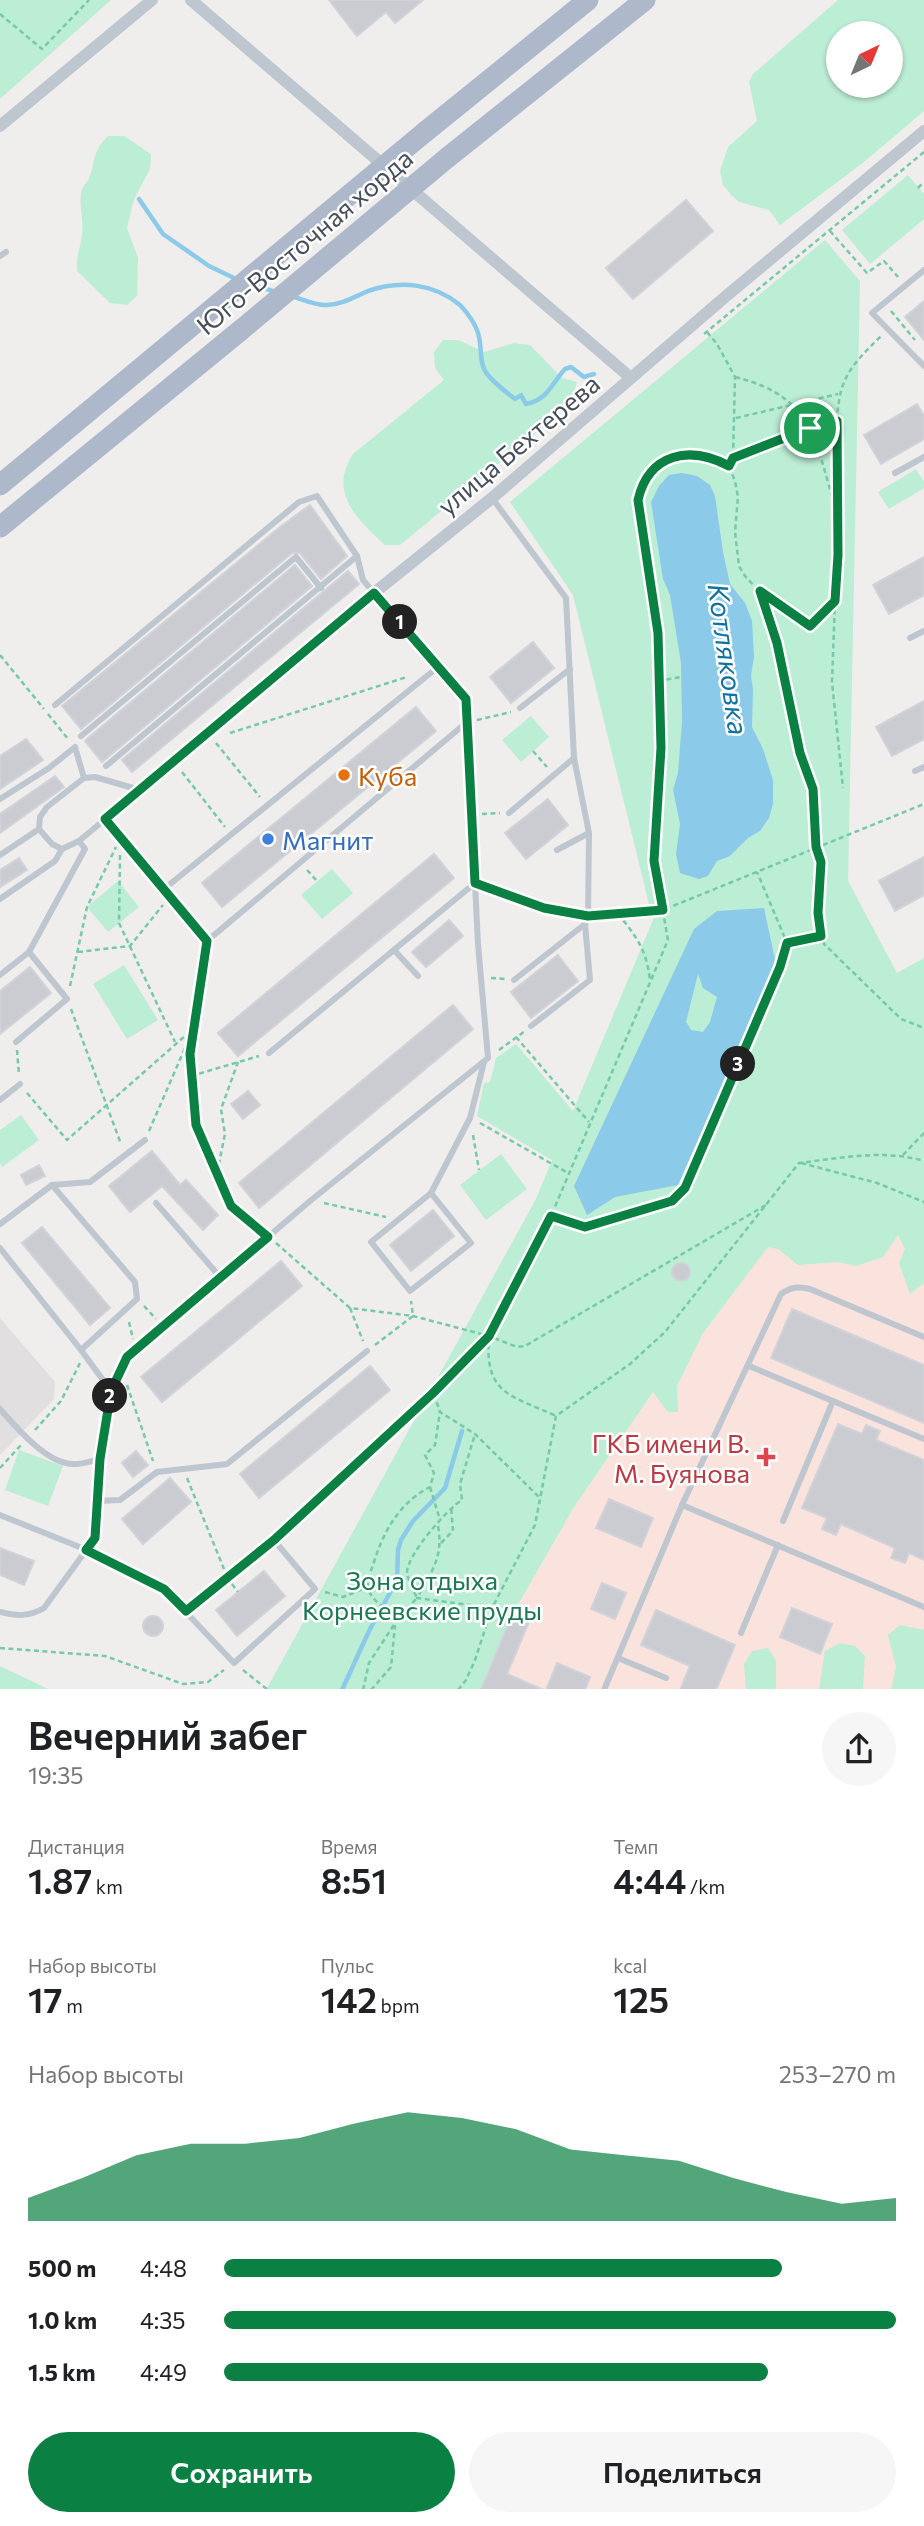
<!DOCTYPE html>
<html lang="ru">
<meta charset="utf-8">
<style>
body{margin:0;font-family:Commissioner,sans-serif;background:#f6f6f6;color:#202124;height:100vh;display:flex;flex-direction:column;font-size:26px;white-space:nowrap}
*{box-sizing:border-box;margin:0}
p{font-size:23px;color:#757577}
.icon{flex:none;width:38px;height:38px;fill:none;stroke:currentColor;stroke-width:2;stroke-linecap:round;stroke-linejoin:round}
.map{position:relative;height:1689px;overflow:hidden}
.sheet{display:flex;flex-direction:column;background:#fff;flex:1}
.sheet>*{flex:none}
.needle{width:46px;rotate:43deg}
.fabs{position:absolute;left:826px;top:21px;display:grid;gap:14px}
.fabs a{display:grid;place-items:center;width:77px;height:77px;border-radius:50%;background:#fff;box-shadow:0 2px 5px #0004;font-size:35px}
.pin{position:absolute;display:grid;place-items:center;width:60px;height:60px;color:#fff;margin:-30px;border:4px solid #fff;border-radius:50%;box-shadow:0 2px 7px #0007}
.km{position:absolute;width:35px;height:35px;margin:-18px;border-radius:50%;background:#222;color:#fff;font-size:19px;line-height:35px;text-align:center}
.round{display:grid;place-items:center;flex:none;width:74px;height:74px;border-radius:37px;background:#f6f6f6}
.head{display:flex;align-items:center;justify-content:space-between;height:119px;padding:0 28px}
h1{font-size:38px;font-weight:600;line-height:52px}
.metrics{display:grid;grid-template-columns:repeat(3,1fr);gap:10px;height:119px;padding:7px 28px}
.metrics div{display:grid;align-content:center}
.metrics b{font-size:35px;font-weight:600}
.metrics small{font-size:19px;font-weight:400}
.metrics p{font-size:19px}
.chart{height:196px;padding:14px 28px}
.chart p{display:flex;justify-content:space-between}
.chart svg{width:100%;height:126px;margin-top:7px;fill:#0b8043;opacity:.7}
.cta{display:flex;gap:14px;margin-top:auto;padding:14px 28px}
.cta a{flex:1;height:80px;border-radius:42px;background:#0b8043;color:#fff;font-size:28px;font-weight:600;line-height:80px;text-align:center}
.cta a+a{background:#f6f6f6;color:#202124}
ul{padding:0 28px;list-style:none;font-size:23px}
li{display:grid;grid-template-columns:112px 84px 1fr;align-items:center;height:52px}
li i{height:18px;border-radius:9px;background:#0b8043}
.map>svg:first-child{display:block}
</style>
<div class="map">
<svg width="924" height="1690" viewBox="0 0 924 1690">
<rect width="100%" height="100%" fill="#f0eded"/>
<polygon fill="#e1dfdf" points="0,1318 55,1382 54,1399 0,1455"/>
<polygon fill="#fae3dd" points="796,1184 924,1234 924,1689 481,1690 512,1615 574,1507"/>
<g fill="#bcedd5" fill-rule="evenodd">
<polygon points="0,0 111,0 0,99"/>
<path d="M838,0H924V111L864,162L780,225L769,210L739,202L733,197L723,185L720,171L728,147L757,121L749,82L753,74ZM838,33H891V86H838Z"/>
<path d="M108,136H124L151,154L150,169L134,199L127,228L138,258L137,296L127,305L110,303L77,271C76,254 81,248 82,233C84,220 79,207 81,194C81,188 85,185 88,180C97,161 90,154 108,136Z"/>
<polygon points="908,175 924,194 924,219 870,264 842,230"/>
<polygon points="825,240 860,281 848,881 897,973 924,958 924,1283 910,1294 899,1263 905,1249 898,1235 883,1257 856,1266 838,1262 798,1265 778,1249 768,1247 703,1333 677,1386 678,1412 668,1412 653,1392 574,1507 512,1615 481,1689 266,1690 536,1199 552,1160 477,1116 484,1083 490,1082 496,1058 516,1044 573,1111 653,920 573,595 510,502"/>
<path d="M443,340H458L484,352L514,343L530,345L562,378L577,382L573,396L565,409L400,545H385C357,519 328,493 353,454L444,380L435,368L434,352Z"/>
<polygon points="916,469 924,482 924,488 889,509 878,492"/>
<polygon points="531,716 549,737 521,762 502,740"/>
<polygon points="332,869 353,893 322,919 301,895"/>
<polygon points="118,881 139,907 108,932 87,907"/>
<polygon points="124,965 158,1020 127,1039 93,984"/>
<polygon points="21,1115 39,1140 2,1167 0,1163 0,1130"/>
<polygon points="501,1154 527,1189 486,1220 460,1185"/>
<polygon points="19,1450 63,1466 48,1506 5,1490"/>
<polygon points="900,1625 924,1630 924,1689 891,1689 896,1667 888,1635"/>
<polygon points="840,1643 855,1646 865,1656 863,1689 819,1689 825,1651"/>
<polygon points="768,1648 776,1661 776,1689 746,1689 744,1664 752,1651"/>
<polygon points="0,1666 48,1689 0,1689"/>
</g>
<g fill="#8bcae8" fill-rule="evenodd">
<polygon points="682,473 697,476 710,485 715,496 723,552 730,584 745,603 752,621 754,657 751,676 753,689 752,727 763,749 773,780 773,804 769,818 760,831 748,838 730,856 717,861 708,876 699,879 680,873 676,854 680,824 673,790 678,773 682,721 681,663 670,595 663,579 651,502 659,486 669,475"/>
<path d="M764,908L776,964L678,1185L615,1197L587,1215L574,1186L694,929L717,911ZM698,974L703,988L717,997L710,1022L703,1032L691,1030L686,1022Z"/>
</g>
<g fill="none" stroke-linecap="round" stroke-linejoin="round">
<g stroke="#8bcae8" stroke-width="4.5">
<polyline points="139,199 163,234 209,266 236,279"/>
<polyline points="250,284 276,292"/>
<path d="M291,296C302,299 316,306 327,305C343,304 354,297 368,291C400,280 433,283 460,305C468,313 477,326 479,337C482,349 479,364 487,374C494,383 506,392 515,399L521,395L526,404C548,400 552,383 565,369L571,367L584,377L594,374"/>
<polyline points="342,1690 369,1631 397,1580 398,1550 401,1540 413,1521 445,1488 462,1431"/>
</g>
</g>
<g fill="#caccd2" stroke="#d1d3d9" stroke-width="2">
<polygon points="329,0 423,0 395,23 386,12 357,36"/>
<polygon points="686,200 713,231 633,299 606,268"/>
<polygon points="924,301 924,340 905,317"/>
<polygon points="917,404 924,416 924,439 881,464 864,435"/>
<polygon points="310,505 347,556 321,579 300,553 292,553 81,729 62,706 280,527"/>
<polygon points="924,557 924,595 889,614 873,585"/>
<polygon points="295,565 312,586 102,762 85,741 88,738"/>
<polygon points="348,571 359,584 132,772 122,760"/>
<polygon points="533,642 554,668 511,703 490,677"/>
<polygon points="924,701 924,739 892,756 876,727"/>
<polygon points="416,707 436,731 222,907 202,883"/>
<polygon points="26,739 43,760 0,789 0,756"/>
<polygon points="55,776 64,787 0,833 0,814"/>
<polygon points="548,799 568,825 526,859 505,833"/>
<polygon points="434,854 454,878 238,1056 218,1033"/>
<polygon points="924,857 924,895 895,911 879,881"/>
<polygon points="19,858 27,870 0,887 0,870"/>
<polygon points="449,920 463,936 426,967 412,952"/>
<polygon points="558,955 578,981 531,1018 511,992"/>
<polygon points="30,967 51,993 0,1034 0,991"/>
<polygon points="453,1005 473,1029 259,1208 239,1183"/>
<polygon points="248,1091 260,1105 243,1119 231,1104"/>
<polygon points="152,1151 180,1185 186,1180 218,1215 203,1230 162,1186 130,1212 109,1186"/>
<polygon points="39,1165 45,1176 26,1185 21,1175"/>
<polygon points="433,1210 454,1236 411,1271 390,1245"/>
<polygon points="42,1227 110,1308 90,1325 22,1243"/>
<polygon points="281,1261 302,1286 162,1402 141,1377"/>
<circle cx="681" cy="1272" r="9"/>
<polygon points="792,1309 924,1365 924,1423 771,1358"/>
<polygon points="370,1366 390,1390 259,1498 240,1474"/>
<polygon points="838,1424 862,1434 866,1425 880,1431 876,1440 924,1460 924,1560 909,1553 905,1563 891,1558 895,1548 841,1524 836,1535 822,1529 827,1518 802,1508"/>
<polygon points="136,1451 148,1465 133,1477 122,1463"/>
<polygon points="170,1478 191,1502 143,1544 122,1519"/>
<polygon points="609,1499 653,1518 641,1547 596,1528"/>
<polygon points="0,1548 34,1561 24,1585 0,1575"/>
<polygon points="264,1571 285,1596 237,1636 216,1610"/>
<polygon points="602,1583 626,1593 615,1619 591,1609"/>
<polygon points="792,1608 832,1624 820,1654 780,1637"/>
<polygon points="656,1610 735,1645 716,1690 680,1690 690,1666 641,1645"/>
<polygon points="512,1615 529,1622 507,1674 544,1690 481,1690"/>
<circle cx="153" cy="1626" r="10"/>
<polygon points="557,1663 590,1677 585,1690 546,1690"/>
</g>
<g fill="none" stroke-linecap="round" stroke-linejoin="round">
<g stroke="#76c9aa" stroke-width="2.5" stroke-dasharray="5 3.5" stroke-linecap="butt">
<polyline points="0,14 42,49 89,0"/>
<polyline points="918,188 924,182"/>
<polyline points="830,231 867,273 884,261 898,277"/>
<polyline points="891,311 915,340"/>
<polyline points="707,332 717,344 735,377 733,458 729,466"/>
<polyline points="704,334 924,152"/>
<path d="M735,377C815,397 814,440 836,509"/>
<polyline points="736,418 838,394"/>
<path d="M733,458L810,428L837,421C839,377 851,366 881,336"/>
<polyline points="759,591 810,626 835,601 838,555 837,421"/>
<polyline points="835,601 832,682 843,788"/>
<polyline points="0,655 44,709"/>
<polyline points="658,681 681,677"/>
<polyline points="48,714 68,739"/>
<polyline points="477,720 511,712"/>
<polyline points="230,733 407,677"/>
<polyline points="216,743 260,797"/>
<polyline points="533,751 547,767"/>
<polyline points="182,772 225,827"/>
<polyline points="482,814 500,813"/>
<polyline points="120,855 119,923 175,1042"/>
<polyline points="307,870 317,881"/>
<polyline points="484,886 544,909 578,915"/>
<path d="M618,914C637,937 647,951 650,981"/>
<polyline points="598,916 663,910 924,804"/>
<polyline points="787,943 821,936"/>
<polyline points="205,951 190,1054 196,1125 231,1206 260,1230"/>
<polyline points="78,952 130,946 163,905"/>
<polyline points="491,978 505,979"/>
<polyline points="70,986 87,907 116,847"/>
<polyline points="71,1009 121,1144"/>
<polyline points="516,1037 589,1122"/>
<polyline points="17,1050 19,1075"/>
<polyline points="499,1050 525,1031"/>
<polyline points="191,1076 259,1056"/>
<polyline points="27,1093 67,1140 194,1028"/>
<polyline points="480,1123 568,1173"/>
<polyline points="149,1131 191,1034"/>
<polyline points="473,1135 479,1170"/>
<polyline points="903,1155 924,1133"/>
<polyline points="801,1163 877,1183 924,1202"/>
<polyline points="217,1173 225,1134 221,1109 238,1062"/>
<polyline points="324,1203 386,1217"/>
<polyline points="551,1216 585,1227 672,1201 685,1187 780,967 787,943 757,872"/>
<polyline points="276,1243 350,1308 413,1316 489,1336 517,1347 525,1346 766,1205"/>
<polyline points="144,1306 156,1319"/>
<polyline points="350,1308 363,1341"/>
<polyline points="129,1322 133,1339"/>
<path d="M489,1336C484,1395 511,1395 556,1416"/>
<polyline points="375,1345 413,1316 411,1301"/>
<polyline points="127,1385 153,1461"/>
<polyline points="434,1394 440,1412 475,1434 541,1499"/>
<polyline points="35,1430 61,1401 80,1363"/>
<polyline points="0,1468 21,1445"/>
<polyline points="187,1478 224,1569"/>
<polyline points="430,1487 440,1520"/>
<path d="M438,1526C444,1557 431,1572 417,1598L492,1608"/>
<polyline points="280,1534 433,1393 489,1336 551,1216 668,940 654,861 661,748 658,633 638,500 642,484 650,473 666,460 681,454 701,455 717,459 729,466 735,481 738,497 735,532 739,566 745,576 759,591 777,643 800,753 813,789 816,847 821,862 818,913 824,944 901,1019 924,1028"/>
<polyline points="441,1543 453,1531 451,1506"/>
<polyline points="232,1584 238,1592"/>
<polyline points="325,1592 343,1597 368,1587"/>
<path d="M398,1617C388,1610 374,1603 369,1591C366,1583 370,1573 373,1565C383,1532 399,1503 430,1487L434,1473L425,1455L435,1445L440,1412"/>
<polyline points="0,1648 105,1656 183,1684 208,1682 224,1670"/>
<polyline points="243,1670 268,1690"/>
<path d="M363,1690L369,1663L399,1617L417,1598C414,1591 408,1580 407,1573C406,1556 448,1508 462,1500L460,1484L475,1434"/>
<polyline points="371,1690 391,1667 395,1625"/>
<path d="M458,1690L466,1680L475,1660L492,1608L535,1525L556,1416L630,1364L665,1332L799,1163C841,1158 883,1149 924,1161"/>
</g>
<g stroke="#bec6cf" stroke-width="6">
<polyline points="0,256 6,252"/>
<polyline points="924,270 872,313 924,366"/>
<polyline points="895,473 924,457"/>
<polyline points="492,498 566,598 574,758 589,833 588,916 585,924 514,980"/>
<polyline points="910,638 924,631"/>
<polyline points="438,667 164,889 207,941 467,722"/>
<polyline points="55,705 299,502 317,496 357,556 363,580 466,700 478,944 488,1058 310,1201 127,1357 111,1391"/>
<polyline points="520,708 570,669"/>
<polyline points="81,736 296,557 321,588"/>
<polyline points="106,766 357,556"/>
<polyline points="915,771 924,767"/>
<polygon points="95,777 140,790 79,841 62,849 52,844 39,829 40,817 47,807 84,778"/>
<polyline points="0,799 49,768 75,747 84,778"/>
<polyline points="509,813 574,758"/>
<polyline points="105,819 164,889"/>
<polyline points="557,850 589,833"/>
<polyline points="0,855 39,829"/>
<polyline points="0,899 55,861 62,849"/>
<polyline points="394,950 418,976"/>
<polyline points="0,975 29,952 85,849 79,841"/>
<polyline points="531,1026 590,980 585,924"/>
<polyline points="16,1042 67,999 29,952"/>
<polyline points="269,1053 475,883"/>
<polyline points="0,1100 20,1084"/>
<polyline points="431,1193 471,1243 410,1291 371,1242 431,1193 470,1118 484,1062"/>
<polyline points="156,1203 220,1277"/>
<polyline points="0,1224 52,1185 90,1182 145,1140"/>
<polyline points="0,1248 81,1350 137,1299 135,1282 52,1185"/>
<polyline points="749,1366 924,1439"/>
<path d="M0,1409C16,1427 46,1463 72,1464C80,1465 91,1461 100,1459"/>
<polyline points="96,1501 120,1500 157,1472 227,1464 367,1351"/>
<polyline points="682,1505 924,1607"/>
<polyline points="0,1515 87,1550 164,1589 234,1663 315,1589 274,1540 186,1611"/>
<polyline points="783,1521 833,1401"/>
<path d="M0,1612C17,1616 29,1617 44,1608L95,1538L100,1459L111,1391L81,1350"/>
<polyline points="741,1633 778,1545"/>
<polyline points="618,1658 666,1678"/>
<path d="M604,1690L682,1505L781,1294C791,1287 798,1286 810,1289L924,1337"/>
</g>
<g stroke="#bec6cf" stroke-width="12">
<polyline points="191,0 631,378"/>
<polyline points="0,126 152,0"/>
<polyline points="140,790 374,593 492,498 725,297 924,131"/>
</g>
<g stroke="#adb9cb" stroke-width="21">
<polyline points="425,132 588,0"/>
<polyline points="447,158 645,0"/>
<polyline points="0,485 218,304"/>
<polyline points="0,527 241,330"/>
</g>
<g stroke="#adb9cb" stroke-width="21">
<polyline points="218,304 425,132"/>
<polyline points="241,330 447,158"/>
</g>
</g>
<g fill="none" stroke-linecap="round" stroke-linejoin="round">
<g stroke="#fff" stroke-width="14">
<path id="route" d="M837,421L838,555L835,601L810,626L760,591L777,643L800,753L813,789L816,847L821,862L818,913L821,936L787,943L780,967L685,1188L672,1201L585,1227L551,1216L489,1336L433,1393L274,1540L186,1611L164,1589L86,1550L95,1538L100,1459L111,1391L127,1357L268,1237L231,1206L196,1125L190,1054L207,941L105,819L374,593L466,699L475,883L544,908L588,916L663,910L654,861L661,748L658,633L638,500C649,453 690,445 729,466L733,458L810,428Z"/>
</g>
<use href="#route" stroke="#0b8043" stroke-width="9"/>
</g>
<circle fill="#e8710a" stroke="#fff" stroke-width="2.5" cx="344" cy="775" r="7"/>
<circle fill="#3f7fe0" stroke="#fff" stroke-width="2.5" cx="268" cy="839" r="7"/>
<path fill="#e0444e" stroke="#fff" stroke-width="2.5" d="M762.5 1446.5h7v7h7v7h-7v7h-7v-7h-7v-7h7z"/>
<g text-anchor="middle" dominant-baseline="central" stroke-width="5" stroke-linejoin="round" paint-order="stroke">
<g font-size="26" fill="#464e5a" stroke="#fff">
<text transform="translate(304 241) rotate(-40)">Юго-Восточная хорда</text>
<text transform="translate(518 444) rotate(-40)">улица Бехтерева</text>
</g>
<g font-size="26" fill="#c56008" stroke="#fff" text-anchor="start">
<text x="358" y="775">Куба</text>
</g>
<g font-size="26" fill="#366cbe" stroke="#fff" text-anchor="start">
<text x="282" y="839">Магнит</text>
</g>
<g font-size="26" fill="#be3a42" stroke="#fff" text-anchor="end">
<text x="750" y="1442">ГКБ имени В.<tspan x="750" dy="30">М. Буянова</tspan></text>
</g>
<g font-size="26" fill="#1a7854" stroke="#fff">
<text x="422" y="1579">Зона отдыха<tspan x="422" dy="30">Корнеевские пруды</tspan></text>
</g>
<g font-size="28" font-style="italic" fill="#1172a2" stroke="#fff">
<text transform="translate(729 659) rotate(82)">Котляковка</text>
</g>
</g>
</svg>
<div class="fabs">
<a><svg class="needle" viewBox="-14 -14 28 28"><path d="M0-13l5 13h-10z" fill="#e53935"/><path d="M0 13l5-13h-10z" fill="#757577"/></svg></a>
</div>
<div class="pin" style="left:810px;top:428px;background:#1e9e55"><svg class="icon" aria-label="arrive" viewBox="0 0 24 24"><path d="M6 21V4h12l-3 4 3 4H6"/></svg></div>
<b class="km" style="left:400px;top:622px">1</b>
<b class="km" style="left:110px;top:1396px">2</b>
<b class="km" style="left:738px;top:1064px">3</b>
</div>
<section class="sheet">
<div class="head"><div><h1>Вечерний забег</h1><p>19:35</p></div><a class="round"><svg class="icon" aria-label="share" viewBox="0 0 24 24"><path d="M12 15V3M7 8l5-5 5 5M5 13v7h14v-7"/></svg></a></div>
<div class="metrics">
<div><p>Дистанция</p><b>1.87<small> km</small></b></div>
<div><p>Время</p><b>8:51</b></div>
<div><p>Темп</p><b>4:44<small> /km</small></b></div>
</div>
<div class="metrics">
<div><p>Набор высоты</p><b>17<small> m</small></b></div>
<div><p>Пульс</p><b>142<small> bpm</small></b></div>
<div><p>kcal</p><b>125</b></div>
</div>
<div class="chart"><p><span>Набор высоты</span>253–270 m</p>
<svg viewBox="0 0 160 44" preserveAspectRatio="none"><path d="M0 44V36L10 29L20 21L30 17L40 17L50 15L60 10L70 6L80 8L90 12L100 19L110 21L120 23L130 29L140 34L150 38L160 36V44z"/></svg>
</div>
<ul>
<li><b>500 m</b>4:48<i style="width:83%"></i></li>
<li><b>1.0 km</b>4:35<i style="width:100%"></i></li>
<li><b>1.5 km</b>4:49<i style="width:81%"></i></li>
</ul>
<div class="cta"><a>Сохранить</a><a>Поделиться</a></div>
</section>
